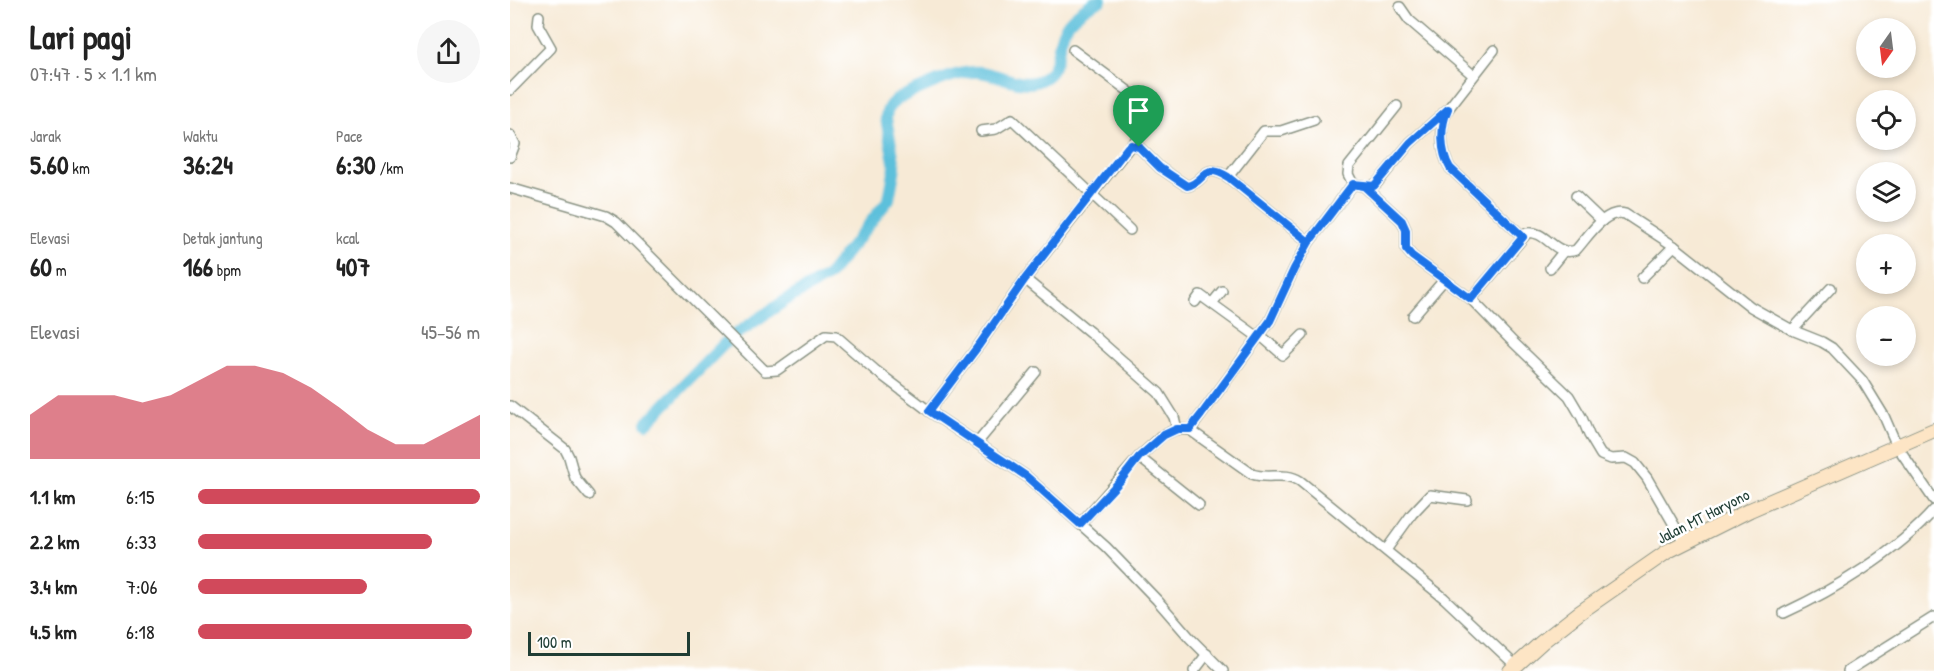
<!DOCTYPE html>
<html lang="id">
<meta charset="utf-8">
<style>
body{margin:0;font-family:"Patrick Hand",sans-serif;background:#f6f6f6;color:#222;height:100vh;display:flex;flex-direction:column;font-size:22px;white-space:nowrap}
*{box-sizing:border-box;margin:0}
p{font-size:20px;color:#767676}
.icon{flex:none;width:33px;height:33px;fill:none;stroke:currentColor;stroke-width:2;stroke-linecap:round;stroke-linejoin:round}
.map{position:relative;flex:1;overflow:hidden}
.sheet{display:flex;flex-direction:column;background:#fff;width:510px}
.sheet>*{flex:none}
.needle{width:39px;rotate:194deg}
.buttons{position:absolute;left:1346px;top:18px;display:grid;gap:12px}
.buttons a{display:grid;place-items:center;width:60px;height:60px;border-radius:50%;background:#fff;box-shadow:0 3px 9px #0003;font-size:30px}
.scale{position:absolute;left:18px;bottom:15px;width:162px;box-sizing:border-box;padding-left:6px;border:3px solid #1f3d34;border-top:0;font-size:16px;line-height:21px;white-space:nowrap;color:#1f3d34;-webkit-text-stroke:4px #fff;paint-order:stroke}
.pin{position:absolute;display:grid;place-items:center;width:51px;height:51px;color:#fff;margin:-62px -26px;border-radius:50% 50% 50% 0;rotate:-45deg;box-shadow:0 0 6px #0007}
.pin .icon{rotate:45deg}
.round{display:grid;place-items:center;flex:none;width:63px;height:63px;border-radius:32px;background:#f6f6f6}
.head{display:flex;align-items:center;justify-content:space-between;height:102px;padding:0 30px}
h1{font-size:33px;font-weight:800;line-height:45px}
.figures{display:grid;grid-template-columns:repeat(3,1fr);gap:9px;height:102px;padding:6px 30px}
.figures div{display:grid;align-content:center}
.figures b{font-size:26px;font-weight:800}
.figures small{font-size:16px;font-weight:400}
.figures p{font-size:16px}
.chart{height:168px;padding:12px 30px}
.chart p{display:flex;justify-content:space-between}
.chart svg{width:100%;height:108px;margin-top:6px;fill:#d1495b;opacity:.7}
ul{padding:0 30px;list-style:none;font-size:20px}
li{display:grid;grid-template-columns:96px 72px 1fr;align-items:center;height:45px}
li i{height:15px;border-radius:8px;background:#d1495b}
main{display:flex;flex:1;min-height:0}
.map>svg:first-child{display:block}
</style>
<main>
<section class="sheet">
<div class="head"><div><h1>Lari pagi</h1><p>07:47 · 5 × 1.1 km</p></div><a class="round"><svg class="icon" aria-label="share" viewBox="0 0 24 24"><path d="M12 15V3M7 8l5-5 5 5M5 13v7h14v-7"/></svg></a></div>
<div class="figures">
<div><p>Jarak</p><b>5.60<small> km</small></b></div>
<div><p>Waktu</p><b>36:24</b></div>
<div><p>Pace</p><b>6:30<small> /km</small></b></div>
</div>
<div class="figures">
<div><p>Elevasi</p><b>60<small> m</small></b></div>
<div><p>Detak jantung</p><b>166<small> bpm</small></b></div>
<div><p>kcal</p><b>407</b></div>
</div>
<div class="chart"><p><span>Elevasi</span>45–56 m</p>
<svg viewBox="0 0 160 44" preserveAspectRatio="none"><path d="M0 44V26L10 18L20 18L30 18L40 21L50 18L60 12L70 6L80 6L90 9L100 15L110 23L120 32L130 38L140 38L150 32L160 26V44z"/></svg>
</div>
<ul>
<li><b>1.1 km</b>6:15<i style="width:100%"></i></li>
<li><b>2.2 km</b>6:33<i style="width:83%"></i></li>
<li><b>3.4 km</b>7:06<i style="width:60%"></i></li>
<li><b>4.5 km</b>6:18<i style="width:97%"></i></li>
</ul>
</section>
<div class="map">
<svg width="1424" height="671" viewBox="0 0 1424 671">
<rect width="100%" height="100%" fill="#fff"/>
<filter id="ink" filterUnits="userSpaceOnUse"><feTurbulence type="fractalNoise" baseFrequency=".0167" numOctaves="2"/><feDisplacementMap in="SourceGraphic" scale="12" xChannelSelector="R" yChannelSelector="G"/><feConvolveMatrix kernelMatrix="1 2 1 2 8 2 1 2 1" color-interpolation-filters="sRGB"/></filter>
<filter id="wash" filterUnits="userSpaceOnUse"><feTurbulence type="fractalNoise" baseFrequency=".008" numOctaves="4" result="noise"/><feDisplacementMap in="SourceGraphic" scale="24" xChannelSelector="R" yChannelSelector="G"/><feGaussianBlur stdDeviation="1.35" result="paint"/><feColorMatrix in="noise" values="0 0 0 0 0 0 0 0 0 0 0 0 0 0 0 0 0 1.4 0 .05"/><feComposite in="paint" operator="in"/></filter>
<g filter="url(#wash)">
<rect width="100%" height="100%" fill="#f7ead6"/>
<g fill="none" stroke-linecap="round" stroke-linejoin="round">
<g stroke="#5dc0db" stroke-width="12">
<path d="M223,336L276,300L318,276L379,199L385,167L376,118C377,107 381,103 389,98C410,89 440,73 463,72C485,70 508,90 530,80C550,72 546,48 553,32C558,19 577,5 591,0"/>
<polyline points="137,423 216,342"/>
</g>
</g>
</g>
<g filter="url(#ink)">
<g fill="none" stroke-linecap="round" stroke-linejoin="round">
<g stroke="#8b9485" stroke-width="12">
<g id="street">
<polyline points="890,7 899,20 963,75"/>
<polyline points="563,50 629,99 638,107 638,114 623,145"/>
<polyline points="0,90 41,48 28,25 29,16"/>
<path d="M937,111C929,128 931,153 940,168L1013,237"/>
<polyline points="471,131 486,129 502,119 620,230"/>
<polyline points="0,135 5,144 0,157"/>
<polyline points="718,177 754,131 771,131 804,120"/>
<polyline points="843,184 838,174 839,166 887,106"/>
<polyline points="854,186 892,221 896,230 896,249 902,256 961,299 1001,340 1059,396 1072,418 1079,435 1091,455 1101,459 1116,458 1125,463 1137,478 1174,542"/>
<polyline points="0,188 96,216 106,222 255,371 267,370 316,335 326,336 365,370 419,411 516,476 596,547 647,600 680,638 713,671"/>
<polyline points="1066,196 1092,221"/>
<polyline points="1040,268 1053,252"/>
<polyline points="1132,278 1164,246"/>
<polyline points="515,279 582,334 649,393 664,417 667,429"/>
<path d="M961,299L1017,233C1036,229 1045,258 1066,250C1078,237 1095,208 1115,214L1164,246L1241,307L1282,330L1312,342L1322,348L1352,380L1374,416L1387,446L1424,500"/>
<polyline points="685,302 690,295 748,337"/>
<polyline points="703,302 712,291"/>
<polyline points="903,316 934,280"/>
<polyline points="1282,330 1321,288"/>
<polyline points="750,335 773,355 793,335"/>
<polyline points="0,406 55,449 59,457 65,478 79,495"/>
<path d="M419,411L469,345L515,279L621,145L629,147L650,168L677,186C697,182 691,161 718,177L799,242"/>
<polyline points="680,430 760,321 784,269 799,242 843,184 860,187 867,183 900,143 938,109 984,50"/>
<polyline points="468,442 526,372"/>
<polyline points="629,457 689,505"/>
<path d="M570,524L629,457L653,435L667,429L680,430L742,474C758,480 775,471 790,481L934,598L1006,666"/>
<polyline points="876,550 902,514 920,495 957,500"/>
<path d="M1274,613C1324,590 1387,552 1424,510"/>
<polyline points="684,671 697,654"/>
<polyline points="1338,671 1424,617"/>
</g>
</g>
<g stroke="#8b9485" stroke-width="16">
<polyline id="secondary" points="1000,671 1032,642 1069,613 1158,551 1240,510 1424,430"/>
</g>
<use href="#street" stroke="#fff" stroke-width="9"/>
<use href="#secondary" stroke="#fde5c5" stroke-width="14"/>
</g>
</g>
<g fill="none" stroke-linecap="round" stroke-linejoin="round" filter="url(#ink)">
<g stroke="#fff" stroke-width="12">
<path id="route" d="M629,147L621,145L618,147L515,279L469,345L419,411L516,476L570,524L611,480L629,457L654,435L667,429H680L691,415L760,321L784,269L799,242L843,184L854,186L892,221L896,230V249L902,256L961,299L1013,237L940,168C930,151 930,127 938,109L900,143L864,186L843,184L799,242L718,177C691,161 697,182 677,186L650,168L629,147"/>
</g>
<use href="#route" stroke="#1a73e8" stroke-width="8"/>
</g>
<g text-anchor="middle" dominant-baseline="central" stroke-width="5" stroke-linejoin="round" paint-order="stroke">
<g font-size="16" fill="#1f3d34" stroke="#fff">
<text transform="translate(1193 516) rotate(-27)">Jalan MT Haryono</text>
</g>
</g>
</svg>
<div class="buttons">
<a><svg class="needle" viewBox="-14 -14 28 28"><path d="M0-13l5 13h-10z" fill="#e53935"/><path d="M0 13l5-13h-10z" fill="#767676"/></svg></a>
<a><svg class="icon" aria-label="locate" viewBox="0 0 24 24"><circle cx="12" cy="12" r="6"/><path d="M12 2v4M12 18v4M2 12h4M18 12h4"/></svg></a>
<a><svg class="icon" aria-label="layers" viewBox="0 0 24 24"><path d="M12 4l9 5-9 5-9-5zM3 14l9 5 9-5"/></svg></a>
<a>+</a>
<a>−</a>
</div>
<div class="scale">100 m</div>
<div class="pin" style="left:629px;top:147px;background:#1e9e55"><svg class="icon" aria-label="arrive" viewBox="0 0 24 24"><path d="M6 21V4h12l-3 4 3 4H6"/></svg></div>
</div>
</main>
